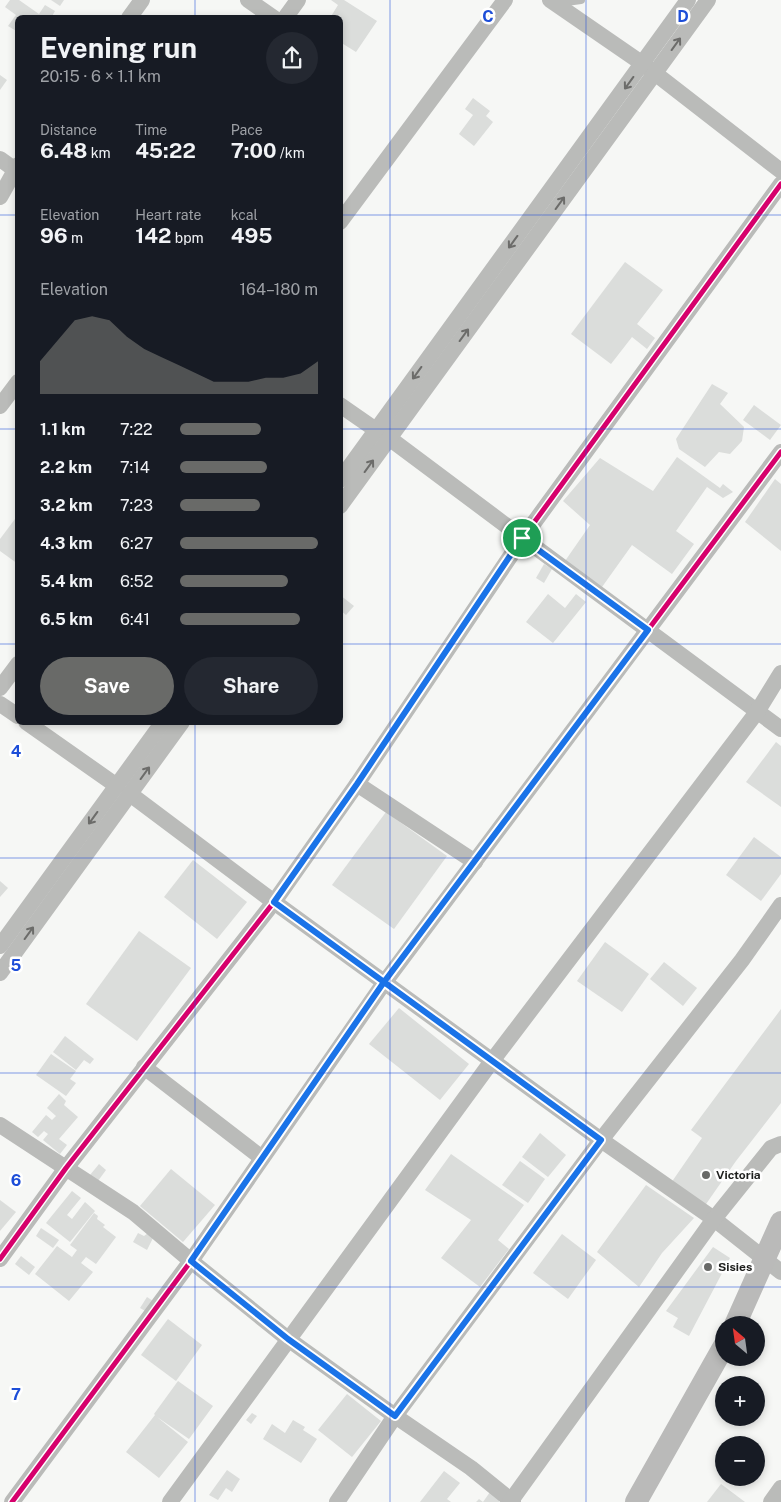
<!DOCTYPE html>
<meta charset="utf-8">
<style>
body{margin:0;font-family:"Public Sans",sans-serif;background:#242831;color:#f1f3f6;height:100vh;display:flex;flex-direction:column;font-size:19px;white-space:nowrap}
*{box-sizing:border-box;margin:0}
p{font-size:16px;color:#9ea1a6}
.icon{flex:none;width:28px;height:28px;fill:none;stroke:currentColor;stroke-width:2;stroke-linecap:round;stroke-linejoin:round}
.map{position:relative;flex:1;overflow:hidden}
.panel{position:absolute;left:15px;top:15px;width:328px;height:710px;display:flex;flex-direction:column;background:#171b24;border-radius:8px;box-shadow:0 2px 8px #0003}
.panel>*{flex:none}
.needle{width:32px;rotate:331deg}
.fabs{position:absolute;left:715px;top:1316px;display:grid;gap:10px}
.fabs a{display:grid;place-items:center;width:50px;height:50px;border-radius:50%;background:#171b24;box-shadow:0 2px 8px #0003;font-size:25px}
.pin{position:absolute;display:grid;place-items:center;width:42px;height:42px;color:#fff;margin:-21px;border:2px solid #fff;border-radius:50%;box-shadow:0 1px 5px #0007}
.round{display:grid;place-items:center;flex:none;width:52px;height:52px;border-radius:26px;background:#242831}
.headline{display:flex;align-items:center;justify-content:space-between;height:85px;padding:0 25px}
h1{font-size:28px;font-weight:700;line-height:38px}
.figures{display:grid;grid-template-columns:repeat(3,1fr);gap:8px;height:85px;padding:5px 25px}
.figures div{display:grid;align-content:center}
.figures b{font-size:21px;font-weight:700}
.figures small{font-size:14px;font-weight:400}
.figures p{font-size:14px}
.chart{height:140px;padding:10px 25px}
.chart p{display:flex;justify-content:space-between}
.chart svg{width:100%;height:90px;margin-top:5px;fill:#696a68;opacity:.7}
.button{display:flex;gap:10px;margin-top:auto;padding:10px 25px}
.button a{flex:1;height:58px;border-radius:30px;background:#696a68;color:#fff;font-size:20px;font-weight:700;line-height:58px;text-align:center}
.button a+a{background:#242831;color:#f1f3f6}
ul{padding:0 25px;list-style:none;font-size:16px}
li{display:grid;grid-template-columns:80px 60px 1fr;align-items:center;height:38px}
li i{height:12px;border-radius:6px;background:#696a68}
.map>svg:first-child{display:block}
</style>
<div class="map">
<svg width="781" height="1502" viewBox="0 0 781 1502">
<rect width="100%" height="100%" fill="#f6f7f5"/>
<g fill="#dbdddb">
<polygon points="10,0 19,0 39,14 45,5 55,11 51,18 18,18 18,32 8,26 16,15 5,7"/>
<polygon points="51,0 64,0 60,6"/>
<polygon points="331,0 344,0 377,21 356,52 340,42 340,18 330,18 338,5"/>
<polygon points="0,75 7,80 0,90"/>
<polygon points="473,98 490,111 486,116 493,122 474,146 459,134 473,115 465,109"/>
<polygon points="625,262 663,290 637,324 655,338 647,349 632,337 611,364 571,334"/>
<polygon points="712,384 728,393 720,404 744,427 742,441 730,454 719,452 705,467 679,449 676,439"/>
<polygon points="754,405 781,425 770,440 743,420"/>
<polygon points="677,457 720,488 723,484 733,492 723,498 707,487 676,531 694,544 672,574 632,545 602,587 565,561 590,525 563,501 600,458 653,491"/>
<polygon points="775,479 781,484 781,551 745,522"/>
<polygon points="18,515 18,564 0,551 0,539"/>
<polygon points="544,564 552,569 544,583 536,578"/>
<polygon points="548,594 565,608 576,594 586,602 553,643 526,622"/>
<polygon points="340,595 354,606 346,615 340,610"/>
<polygon points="776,742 781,746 781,807 746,782"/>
<polygon points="386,812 447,856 394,929 332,885"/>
<polygon points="754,837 781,857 781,874 761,901 726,875"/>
<polygon points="193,860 247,902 217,939 164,897"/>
<polygon points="0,881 8,888 0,897"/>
<polygon points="139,931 191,968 137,1041 86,1004"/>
<polygon points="605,942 649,974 622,1012 577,981"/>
<polygon points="664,962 697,988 683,1006 650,979"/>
<polygon points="399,1008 469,1064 440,1100 369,1044"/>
<polygon points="781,1009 781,1103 736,1161 704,1207 671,1183 702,1138 691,1130"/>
<polygon points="65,1036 94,1059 90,1064 84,1060 76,1070 53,1052"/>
<polygon points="51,1054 76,1071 70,1079 76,1083 66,1096 36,1075"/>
<polygon points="59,1094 66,1101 64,1105 78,1117 59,1139 67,1145 60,1154 43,1140 48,1134 44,1131 38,1137 32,1132 46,1115 52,1120 56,1116 47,1108"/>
<polygon points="540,1133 566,1155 548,1177 522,1157"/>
<polygon points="451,1154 524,1205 498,1240 509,1249 480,1287 441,1258 471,1220 425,1190"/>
<polygon points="520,1161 545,1179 528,1203 502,1185"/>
<polygon points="99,1164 106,1170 98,1181 90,1175"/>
<polygon points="171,1169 215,1205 183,1242 140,1206"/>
<polygon points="646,1185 694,1218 662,1253 639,1287 597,1252"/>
<polygon points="72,1191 81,1198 67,1215 72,1219 85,1202 95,1211 70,1242 46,1223"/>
<polygon points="0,1200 16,1212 0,1231"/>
<polygon points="94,1213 98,1216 97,1219 105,1225 103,1227 116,1237 96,1264 86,1257 81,1263 93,1272 69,1301 35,1274 57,1246 72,1257 77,1250 70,1245"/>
<polygon points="41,1228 59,1240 53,1248 36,1236"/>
<polygon points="138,1233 144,1236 148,1233 154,1236 147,1250 133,1242"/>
<polygon points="562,1234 596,1260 568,1299 533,1273"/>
<polygon points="713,1247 730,1258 689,1336 673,1327 678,1318 666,1311"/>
<polygon points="21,1256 35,1267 29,1275 15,1264"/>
<polygon points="147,1297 153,1301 147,1312 140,1308"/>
<polygon points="168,1319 202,1345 176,1381 141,1355"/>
<polygon points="178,1381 213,1406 189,1439 157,1417 188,1442 159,1478 126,1452 155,1415 154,1414"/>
<polygon points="347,1394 381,1421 352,1457 318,1430"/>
<polygon points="252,1413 257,1416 251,1424 246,1420"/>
<polygon points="293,1420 305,1427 303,1430 317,1439 301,1463 263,1439 272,1424 285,1433"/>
<polygon points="227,1470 240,1479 232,1492 226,1488 218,1500 209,1495"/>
<polygon points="444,1471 460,1483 447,1499 451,1502 420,1502"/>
<polygon points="721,1484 745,1502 707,1502"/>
<polygon points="490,1492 500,1500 499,1502 476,1502 479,1499 483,1502"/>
</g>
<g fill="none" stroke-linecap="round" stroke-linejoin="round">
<polyline stroke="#babbb9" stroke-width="8" points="559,3 581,0"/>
<g stroke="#babbb9" stroke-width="16">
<polyline points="248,0 274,18"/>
<polyline points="550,0 643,64 781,171"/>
<polyline points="129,18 142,0"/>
<polyline points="285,18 298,0"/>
<polyline points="0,159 18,172"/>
<polyline points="0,197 18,165"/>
<polyline points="340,222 505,0"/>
<polyline points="340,405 376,430"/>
<polyline points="0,406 18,382"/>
<path d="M389,438C519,536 651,632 781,729"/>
<polyline points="340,480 688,0"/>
<polyline points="340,506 708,0"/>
<polyline points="0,688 18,664"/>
<polyline points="0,704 18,716"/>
<polyline points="26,722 117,786"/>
<polyline points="357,784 475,862"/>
<polyline points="130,794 274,902 601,1140 714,1219 781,1272"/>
<polyline points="0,946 163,722"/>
<polyline points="0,973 182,722"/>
<polyline points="144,1067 262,1158"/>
<polyline points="0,1125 133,1212 191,1261 288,1339 395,1416 471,1468 513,1502"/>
<polyline points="0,1259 66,1168 274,902 357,784 522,539 781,184"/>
<polyline points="12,1502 191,1261 384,983 781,452"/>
<polyline points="170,1502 492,1061 757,712 781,673"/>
<polyline points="337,1502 395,1416 601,1140 742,960 781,905"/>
<polyline points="510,1502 714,1219 771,1148 781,1144"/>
<polyline points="771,1502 781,1488"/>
</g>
<g stroke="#babab9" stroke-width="22">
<polyline points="735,1325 781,1222"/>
<polyline points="636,1502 724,1346"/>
</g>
<g stroke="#fff" stroke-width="8">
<g id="cycleway">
<polyline points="0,1259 66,1168 274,902 357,784 522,539 781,184"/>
<polyline points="12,1502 191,1261 384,983 781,452"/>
</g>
</g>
<use href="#cycleway" stroke="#d6006c" stroke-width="5"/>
</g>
<defs><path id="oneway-shaft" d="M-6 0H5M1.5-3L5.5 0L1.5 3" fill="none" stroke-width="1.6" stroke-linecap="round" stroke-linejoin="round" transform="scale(1.25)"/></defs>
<g stroke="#6c6c6a">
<use href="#oneway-shaft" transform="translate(676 44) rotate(-54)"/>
<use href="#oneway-shaft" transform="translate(629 83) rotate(126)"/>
<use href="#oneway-shaft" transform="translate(560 203) rotate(-54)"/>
<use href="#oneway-shaft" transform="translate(513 242) rotate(126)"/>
<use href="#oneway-shaft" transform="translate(464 335) rotate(-54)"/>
<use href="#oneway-shaft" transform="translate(417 373) rotate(126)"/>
<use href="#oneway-shaft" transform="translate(369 466) rotate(-54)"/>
<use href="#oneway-shaft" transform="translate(145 773) rotate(-54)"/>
<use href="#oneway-shaft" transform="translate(93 818) rotate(126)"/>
<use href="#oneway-shaft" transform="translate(29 933) rotate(-54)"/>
</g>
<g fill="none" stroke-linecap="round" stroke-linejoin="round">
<g stroke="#fff" stroke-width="10">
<path id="route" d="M522,538L357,784L274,902C383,981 492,1061 601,1140L395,1416L288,1339L191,1261L384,982L648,630L522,538"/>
</g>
<use href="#route" stroke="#1a73e8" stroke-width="6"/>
</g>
<path fill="none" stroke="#1d4ed8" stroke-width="1" stroke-opacity="0.55" d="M195,0V18M390,0V1502M586,0V1502M0,215H18M340,215H781M0,429H18M340,429H781M0,644H18M340,644H781M195,722V1502M0,858H781M0,1073H781M0,1287H781"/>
<g fill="#696a68" stroke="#fff" stroke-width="2">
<circle cx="706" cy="1175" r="5"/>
<circle cx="708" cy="1267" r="5"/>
</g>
<g text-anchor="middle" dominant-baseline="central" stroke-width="5" stroke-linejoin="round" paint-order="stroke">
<g font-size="12" font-weight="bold" fill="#1d1e1c" stroke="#fff" text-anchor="start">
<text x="716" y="1175">Victoria</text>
<text x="718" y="1267">Sisies</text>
</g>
</g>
<g font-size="16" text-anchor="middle" font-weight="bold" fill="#1d4ed8" stroke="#fff" stroke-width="5" stroke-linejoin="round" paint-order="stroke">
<text x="488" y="22">C</text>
<text x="683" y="22">D</text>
<text x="16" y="757">4</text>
<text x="16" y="971">5</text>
<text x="16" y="1186">6</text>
<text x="16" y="1400">7</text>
</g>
</svg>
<div class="fabs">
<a><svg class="needle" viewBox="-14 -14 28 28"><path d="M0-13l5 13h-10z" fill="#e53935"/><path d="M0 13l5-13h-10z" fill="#9ea1a6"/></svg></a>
<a>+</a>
<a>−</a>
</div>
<div class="pin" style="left:522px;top:538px;background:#1e9e55"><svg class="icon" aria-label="arrive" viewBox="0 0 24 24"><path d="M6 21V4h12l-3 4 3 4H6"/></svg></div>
<section class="panel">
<div class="headline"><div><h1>Evening run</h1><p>20:15 · 6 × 1.1 km</p></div><a class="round"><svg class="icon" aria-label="share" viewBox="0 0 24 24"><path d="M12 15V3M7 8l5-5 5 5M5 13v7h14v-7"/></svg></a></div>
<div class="figures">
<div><p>Distance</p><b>6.48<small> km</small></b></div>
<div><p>Time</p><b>45:22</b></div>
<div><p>Pace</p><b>7:00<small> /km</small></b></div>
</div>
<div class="figures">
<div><p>Elevation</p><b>96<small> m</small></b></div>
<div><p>Heart rate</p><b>142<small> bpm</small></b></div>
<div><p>kcal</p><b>495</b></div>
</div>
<div class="chart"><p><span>Elevation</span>164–180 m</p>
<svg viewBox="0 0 160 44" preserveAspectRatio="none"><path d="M0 44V28L10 18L20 8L30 6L40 8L50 16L60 22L70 26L80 30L90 34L100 38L110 38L120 38L130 36L140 36L150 34L160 28V44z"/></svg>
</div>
<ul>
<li><b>1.1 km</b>7:22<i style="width:59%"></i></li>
<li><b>2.2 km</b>7:14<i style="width:63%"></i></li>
<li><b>3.2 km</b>7:23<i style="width:58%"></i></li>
<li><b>4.3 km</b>6:27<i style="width:100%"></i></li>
<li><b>5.4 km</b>6:52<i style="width:78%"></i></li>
<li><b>6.5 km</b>6:41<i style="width:87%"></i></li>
</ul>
<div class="button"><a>Save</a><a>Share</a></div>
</section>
</div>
